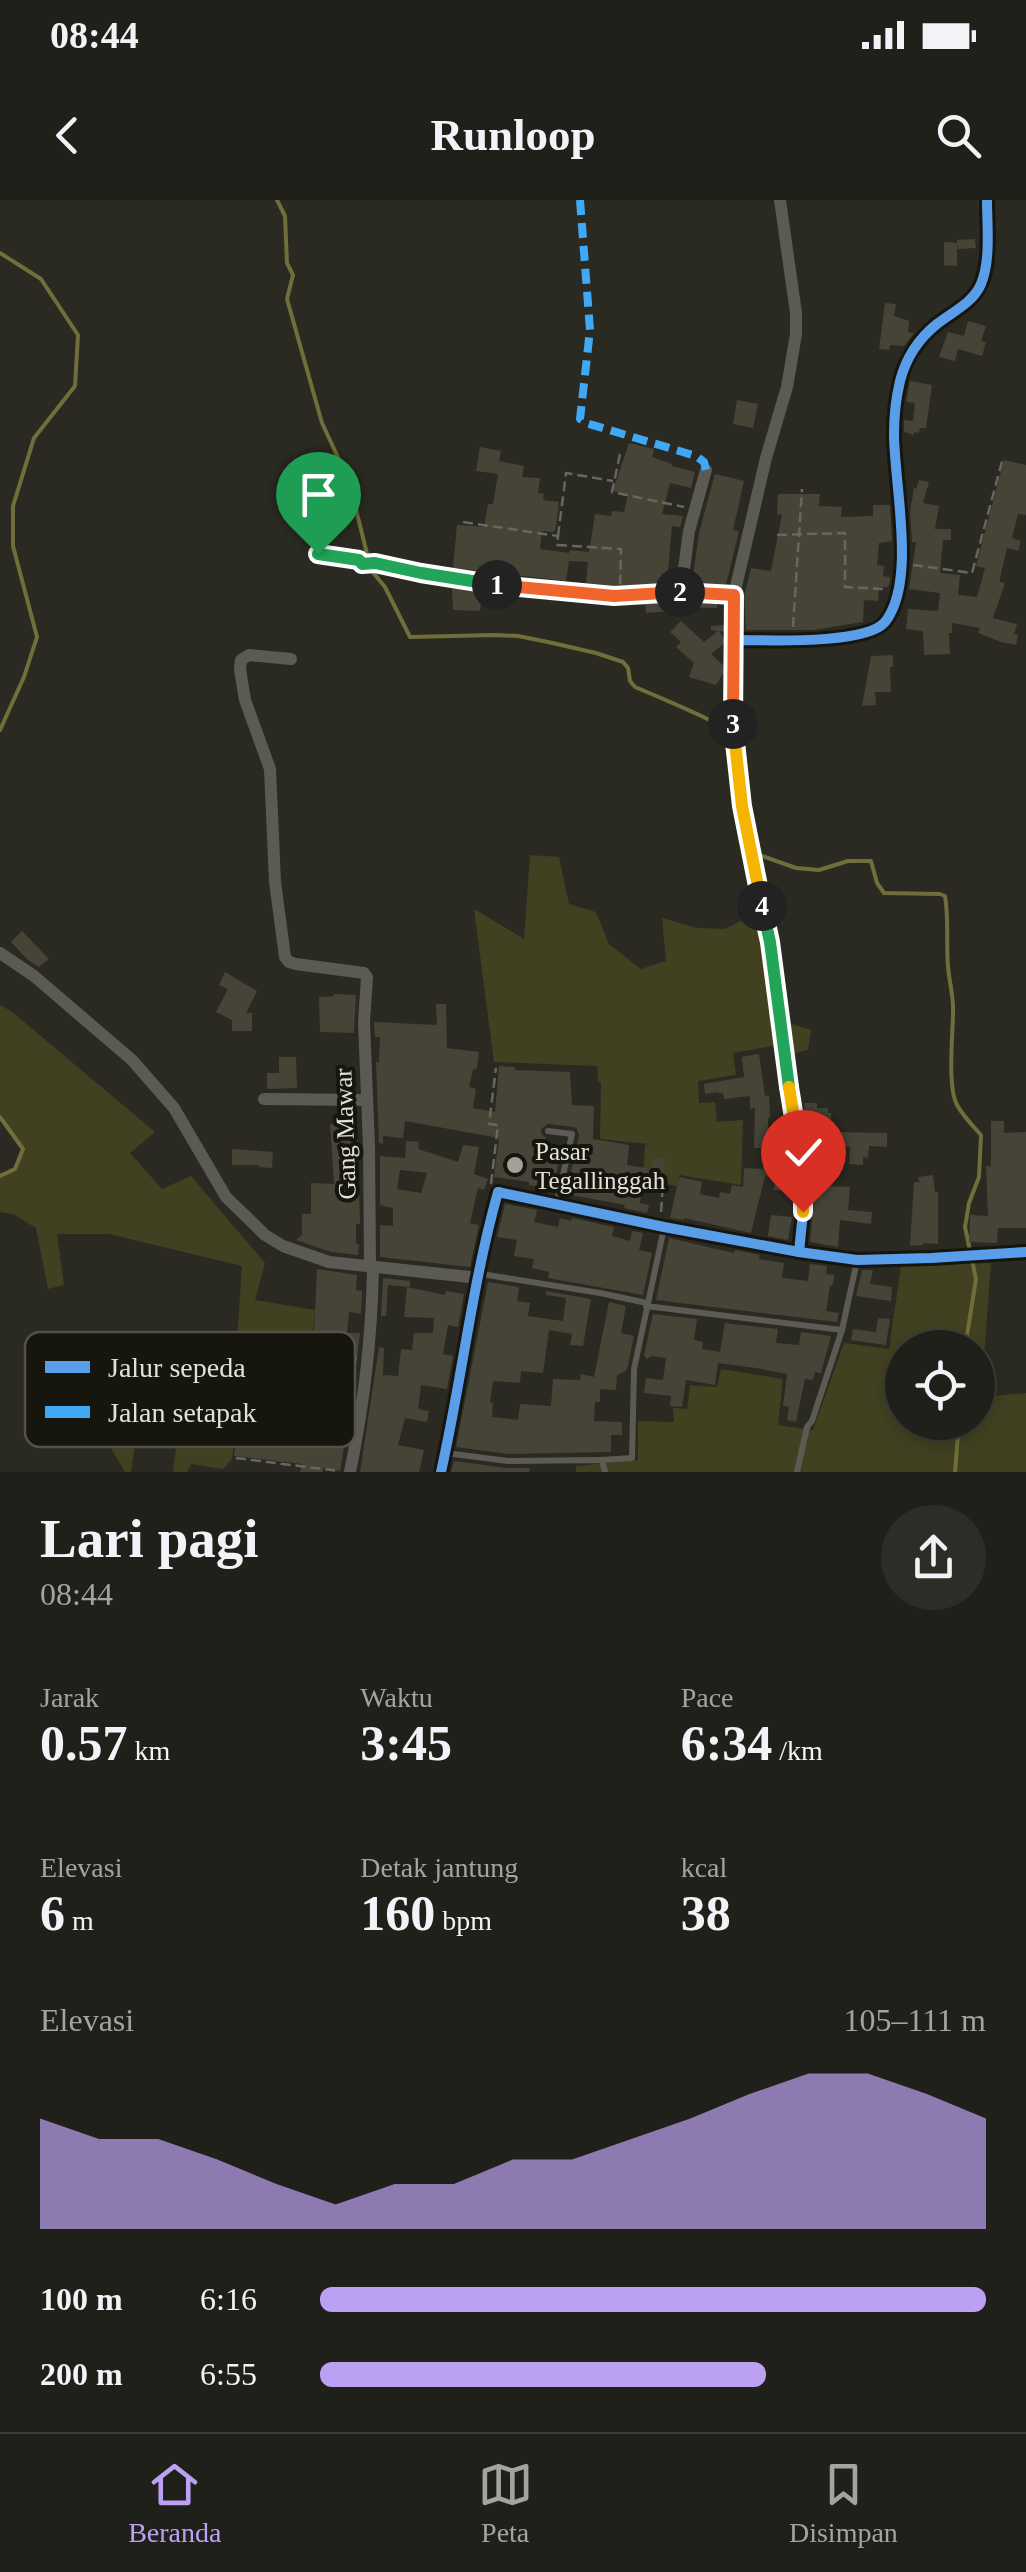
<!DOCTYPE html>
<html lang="id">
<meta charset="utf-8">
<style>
body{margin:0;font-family:Georgia,serif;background:#2d2d27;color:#f1f3f6;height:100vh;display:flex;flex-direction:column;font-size:38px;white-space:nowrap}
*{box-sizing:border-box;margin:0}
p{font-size:32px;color:#a2a3a2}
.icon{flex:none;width:55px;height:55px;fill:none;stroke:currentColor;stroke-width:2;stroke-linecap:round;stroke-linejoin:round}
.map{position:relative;height:1272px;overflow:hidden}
.drawer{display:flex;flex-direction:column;background:#20201a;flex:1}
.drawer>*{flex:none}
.fabs{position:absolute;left:885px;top:1130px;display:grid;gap:20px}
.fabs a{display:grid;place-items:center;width:110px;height:110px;border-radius:50%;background:#20201a;box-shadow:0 5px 15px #0003,0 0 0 2px #3d3e39;font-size:50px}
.pin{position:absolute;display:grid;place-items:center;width:85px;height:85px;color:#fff;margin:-102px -42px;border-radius:50% 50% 50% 0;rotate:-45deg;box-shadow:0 0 10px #0007}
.pin .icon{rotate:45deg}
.km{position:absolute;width:50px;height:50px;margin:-25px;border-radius:50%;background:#222;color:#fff;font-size:28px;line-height:50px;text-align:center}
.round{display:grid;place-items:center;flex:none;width:105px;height:105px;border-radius:52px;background:#2d2d27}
.head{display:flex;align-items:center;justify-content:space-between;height:170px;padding:0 40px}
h1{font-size:55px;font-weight:800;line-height:75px}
.metrics{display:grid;grid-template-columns:repeat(3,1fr);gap:15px;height:170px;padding:10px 40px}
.metrics div{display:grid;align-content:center}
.metrics b{font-size:50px;font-weight:800}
.metrics small{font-size:28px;font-weight:400}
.metrics p{font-size:28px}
.chart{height:280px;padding:20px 40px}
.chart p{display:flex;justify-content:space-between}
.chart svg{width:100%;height:180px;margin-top:10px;fill:#bca0f2;opacity:.7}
ul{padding:0 40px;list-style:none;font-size:32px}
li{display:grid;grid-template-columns:160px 120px 1fr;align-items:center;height:75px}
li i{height:25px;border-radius:12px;background:#bca0f2}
.status{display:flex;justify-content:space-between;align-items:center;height:70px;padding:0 50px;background:#20201a;direction:ltr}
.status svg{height:28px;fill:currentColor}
header{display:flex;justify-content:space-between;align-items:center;height:130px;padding:0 40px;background:#20201a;font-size:45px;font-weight:800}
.menu{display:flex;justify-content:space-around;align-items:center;height:140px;border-top:2px solid #3d3e39;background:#20201a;font-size:28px;color:#a2a3a2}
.menu a{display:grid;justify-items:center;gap:5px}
.menu .active{color:#bca0f2}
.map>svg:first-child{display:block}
</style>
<div class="status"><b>08:44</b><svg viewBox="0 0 49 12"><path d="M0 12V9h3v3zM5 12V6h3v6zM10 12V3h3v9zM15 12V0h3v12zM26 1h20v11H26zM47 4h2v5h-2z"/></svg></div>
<header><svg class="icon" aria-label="back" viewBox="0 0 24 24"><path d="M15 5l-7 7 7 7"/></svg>Runloop<svg class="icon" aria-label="search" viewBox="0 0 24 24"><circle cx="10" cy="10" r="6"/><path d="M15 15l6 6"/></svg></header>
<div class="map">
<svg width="1026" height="1272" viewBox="0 0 1026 1272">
<rect width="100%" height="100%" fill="#2a2a22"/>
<g fill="#414021" fill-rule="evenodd">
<polygon points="530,655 559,657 569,704 596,712 609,744 641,769 666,761 662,718 697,728 725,729 749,717 776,709 789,823 811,830 808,850 792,854 784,844 733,853 736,875 698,881 699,903 715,902 717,922 743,920 741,985 679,975 677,986 646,981 643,977 645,945 648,944 600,939 601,883 598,881 597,866 494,862 474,709 524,739"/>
<polygon points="0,805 11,811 155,932 130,953 162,989 191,976 265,1063 255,1100 315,1110 311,1151 291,1148 284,1191 303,1194 300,1211 239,1209 232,1259 223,1269 191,1264 187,1272 173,1272 178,1231 137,1228 131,1272 125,1272 97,1225 64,1199 160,1195 233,1199 242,1066 109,1034 57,1034 64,1085 48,1089 36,1028 13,1014 0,1012 0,976 15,969 23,950 0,917"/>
<path d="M991,1063L981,1197L1026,1193V1272H576V1266L638,1260V1221L674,1222L673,1208L687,1209L690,1185L717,1187L721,1169L783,1179L778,1225L813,1230L844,1143L889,1149L901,1066ZM902,1148H978V1222H902Z"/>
</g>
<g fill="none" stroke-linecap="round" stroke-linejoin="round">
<g stroke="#706e3b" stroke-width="4">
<path d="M277,0L285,16L287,63L293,75L287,99L322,223L349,281L371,370L385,387L410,437L495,435L518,436L548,442L596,453L623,462L628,468L630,481L635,487C647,492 718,522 721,527C726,535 733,577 734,589"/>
<polyline points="0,53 41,79 78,135 75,186 34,238 13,306 13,346 37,437 24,477 0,530"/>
<polyline points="737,608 741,642 744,647"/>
<path d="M757,654L796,668L819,670L848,661H871L877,683L884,693L940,694L945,696C949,719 946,742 948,766C949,782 954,796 953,812C953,835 947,886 957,905C963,916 973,926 981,935L979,977L969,1003L965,1027L976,1079L965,1148"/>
<polyline points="0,917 23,949 15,969 0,976"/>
<polyline points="955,1272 959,1222"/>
</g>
</g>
<g fill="#454437" fill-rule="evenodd">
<polygon points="975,39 976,48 958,49 957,43 957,66 944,65 944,42 957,43 957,40"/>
<polygon points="885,103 896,104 894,116 909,121 908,132 914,133 904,146 890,145 889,150 879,149"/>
<polygon points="968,121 986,126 981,141 986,142 982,156 958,149 955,161 939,157 948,132 964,136"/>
<polygon points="910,181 932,185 926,228 920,228 919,233 914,232 914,235 904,232 904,220 913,221 915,203 906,202"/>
<polygon points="737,200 758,204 753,228 733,224"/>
<polygon points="629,243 654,249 652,257 672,264 672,266 695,272 691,288 670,283 662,314 683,316 680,327 672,326 667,383 614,386 586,383 588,362 569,361 570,350 589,352 595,314 611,316 612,311 624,312 628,294 613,291"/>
<polygon points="480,247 501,251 499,261 524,266 522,277 540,278 538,293 544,294 543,300 559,302 556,327 554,332 542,331 540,349 570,353 566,381 453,368 457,325 484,327 488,304 493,304 498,274 476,271"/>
<polygon points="1004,260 1026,265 1026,315 1018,314 1012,338 1021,341 1018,351 1007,348 1000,378 1000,382 1005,383 993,418 1017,424 1014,434 1018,435 1016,445 1001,442 978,433 980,428 952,423 952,433 949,433 950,454 924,455 923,431 906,429 908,409 938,411 940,393 909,389 916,342 912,342 910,312 914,288 916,289 919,280 929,282 923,303 939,306 935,329 951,329 951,340 943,340 940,373 960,375 958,395 977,397 985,368 976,366"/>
<polygon points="715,274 744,281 733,330 739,331 726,385 692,383 699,333"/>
<polygon points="778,294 820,294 819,306 842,307 841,317 873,316 873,305 890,305 892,341 879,343 877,365 884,366 883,376 890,377 890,381 888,387 879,387 878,401 864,400 863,422 814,430 746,430 744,396 751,368 771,371 782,315 777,314"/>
<polygon points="452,388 496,395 496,397 482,395 480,411 453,410"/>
<polygon points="681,402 717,404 717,408 666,407 671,411 646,413 645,404"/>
<polygon points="681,421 704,442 718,431 711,430 711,426 725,425 726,432 719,431 726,442 711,454 724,466 724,472 716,485 689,477 694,463 676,447 681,442 670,432"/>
<polygon points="893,455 893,467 890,467 891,492 875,492 876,505 862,506 871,456"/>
<polygon points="22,731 49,759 39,767 28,760 11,742"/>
<polygon points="225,772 257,791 246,813 252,813 252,831 232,831 232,820 216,812 228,789 219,785"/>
<polygon points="334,794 356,795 354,833 320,832 319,797 334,796"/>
<polygon points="436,804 446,804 447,848 479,852 477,868 473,870 469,887 476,889 473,908 495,912 499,866 515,867 515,870 570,872 572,905 594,906 593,939 629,945 627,965 652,969 653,958 666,959 660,982 587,976 586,983 641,997 640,1003 649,1005 647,1013 624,1008 625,1005 566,994 579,935 577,929 573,927 548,924 541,929 542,935 546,937 544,948 561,950 553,991 529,985 529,982 494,977 499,938 405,921 403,938 383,936 383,944 379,943 376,862 379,862 380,837 375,837 374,822 437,825"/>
<polygon points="759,854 765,896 769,895 770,918 768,918 768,937 787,938 789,949 783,949 782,976 793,977 793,991 774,990 775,978 765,976 751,1033 684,1018 684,1020 670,1018 679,977 702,982 700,994 719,998 720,992 730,994 732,985 743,987 744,968 763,969 765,948 754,948 755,908 750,909 750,896 724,899 723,893 719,894 719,892 705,894 704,884 744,877 742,857"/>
<polygon points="279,857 296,857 297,888 267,889 267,873 279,873"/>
<polygon points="804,903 817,903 817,908 828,908 828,913 831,913 831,931 813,931 813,928 806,928"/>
<polygon points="991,921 1004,921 1004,933 1026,932 1026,1028 998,1028 997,1043 969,1042 970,1015 988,1016 986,966 991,967"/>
<polygon points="341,923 342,940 358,940 358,952 348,953 348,976 357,976 357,987 359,987 360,1024 356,1024 356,1044 359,1044 358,1055 331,1052 296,1040 302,1035 302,1014 311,1014 311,983 334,984 330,924"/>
<polygon points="834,932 887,933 887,947 869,946 868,958 863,957 863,965 849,964 850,947 833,947"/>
<path d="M406,941L419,942L418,949L458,962L463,945L479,947L474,974L488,979L484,990L478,988L470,1023L479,1025L470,1067L380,1057V1025L393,1026V1008L380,1005V956L405,958ZM400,970L427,973L421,993L397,989Z"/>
<polygon points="232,949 273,952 272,968 259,967 259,965 232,965"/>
<polygon points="817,968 826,969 825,986 850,987 848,1010 872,1012 871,1024 840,1020 838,1047 810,1042"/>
<polygon points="933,975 935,992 938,992 938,1044 923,1043 923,1045 910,1046 914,982 919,982 918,977"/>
<polygon points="505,1004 537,1010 534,1022 558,1027 560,1018 571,1021 572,1018 614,1027 612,1036 630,1041 632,1031 643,1033 639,1050 652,1053 643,1095 548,1078 549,1072 532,1068 534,1059 514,1056 517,1040 497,1037"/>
<polygon points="771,1015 792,1017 788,1040 768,1036"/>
<polygon points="669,1038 734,1053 735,1050 760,1055 759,1059 784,1063 782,1078 808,1081 810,1064 827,1066 826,1074 834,1075 834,1079 832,1086 830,1086 826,1111 839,1113 837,1122 656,1100"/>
<polygon points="317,1069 357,1075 356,1090 362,1091 361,1114 349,1112 347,1133 360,1133 353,1194 340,1271 323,1268 323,1272 300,1272 302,1264 234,1256 239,1212 284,1215 284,1213 303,1214 305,1188 286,1186 291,1150 313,1153"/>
<polygon points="862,1070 873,1070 870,1084 892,1087 891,1101 856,1096"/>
<polygon points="383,1078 410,1081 410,1087 388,1085 386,1116 381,1116"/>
<polygon points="488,1082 519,1087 517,1101 530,1103 528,1116 563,1121 566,1098 546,1095 546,1091 591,1099 583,1146 570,1145 572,1134 549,1130 543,1173 521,1171 520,1183 493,1181 490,1202 493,1203 492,1217 518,1220 520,1204 551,1206 553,1179 580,1180 581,1174 594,1177 609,1102 626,1106 621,1133 634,1136 628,1165 626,1171 617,1175 616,1190 600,1189 600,1202 595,1202 594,1221 622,1222 622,1235 611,1235 611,1252 508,1254 456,1247"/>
<polygon points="407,1087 445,1095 446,1091 464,1094 458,1127 448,1125 443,1154 453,1156 447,1189 421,1185 418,1209 429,1211 427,1222 405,1218 398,1245 424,1250 419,1272 360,1272 379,1147 384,1148 383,1175 398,1176 401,1149 412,1150 414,1133 433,1133 434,1118 404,1117"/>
<polygon points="653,1114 697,1119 694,1140 703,1142 702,1149 720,1152 725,1123 778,1129 776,1143 799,1145 801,1132 831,1136 821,1173 815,1172 813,1180 805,1179 796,1222 787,1220 789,1207 783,1206 787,1174 756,1168 718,1163 715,1185 686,1180 682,1207 670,1206 671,1196 644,1193 646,1178 663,1180 666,1158 651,1156 647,1159 644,1155"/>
<polygon points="878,1118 890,1119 886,1145 851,1140 853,1129 876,1132"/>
<polygon points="454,1261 507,1268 530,1268 529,1272 451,1272"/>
</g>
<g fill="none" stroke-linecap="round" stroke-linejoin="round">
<g stroke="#676761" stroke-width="2.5" stroke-dasharray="10 5" stroke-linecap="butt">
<polyline points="620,254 612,292 684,307"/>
<polyline points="463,322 558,336 557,345 621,349 620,384"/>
<polyline points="777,335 845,333 845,387 885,389"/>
<polyline points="558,336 566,273 613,281"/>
<polyline points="318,354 408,370"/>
<polyline points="913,365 972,373 1003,258"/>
<polyline points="793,427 802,289"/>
<polyline points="491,984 498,925 489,924 496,868"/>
<polyline points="661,1012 663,983"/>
<polyline points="333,1156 357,1159"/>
<polyline points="236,1258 339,1271"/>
</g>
<g stroke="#5b5b53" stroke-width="6">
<polyline points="548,931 572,934 557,1003"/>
<polyline points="481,1074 600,1093 647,1103"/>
<polyline points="646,1106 842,1130"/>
<polyline points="446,1253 508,1261 602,1260 605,1272"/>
<polyline points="602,1260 632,1258 634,1169 664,1028"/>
<polyline points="797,1272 807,1227 812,1221 842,1130 857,1061"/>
</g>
<g stroke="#5b5b53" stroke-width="12">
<polyline points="421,373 497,385 614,396 681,392 734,395 736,440"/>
<polyline points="681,392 689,331 706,270"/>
<polyline points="734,395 766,258 787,187 796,134 796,113 780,0"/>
<polyline points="291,459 249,455 241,460 240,469 245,500 270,569 275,682 285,757 289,762 296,764 364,773 367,777 364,822 369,946 370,1066"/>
<polyline points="0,753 34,776 132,860 174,908 226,997 265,1035 283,1046 329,1062 479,1078"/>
<polyline points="264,899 367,900"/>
<path d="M799,1052L803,1012V973L780,833L770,742L742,605L732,509L736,440C766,440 866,445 885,422C917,382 894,283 894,234C894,217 896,198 900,181C906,158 918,139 937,124C952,112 973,103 981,84C991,60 987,26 987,0"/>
<path d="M350,1272C364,1204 372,1136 373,1066"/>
<path d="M441,1272C462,1179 472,1084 498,992L664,1027L799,1052L857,1060L931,1058L1026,1052"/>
</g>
<polyline stroke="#3fa9f5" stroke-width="8" stroke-dasharray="15 8" stroke-linecap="butt" points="580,0 590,130 580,219 586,223 696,256 704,262 706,270"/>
<g stroke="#16150e" stroke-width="16">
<g id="cycleway">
<path d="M799,1052L803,1012V973L780,833L770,742L742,605L732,509L736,440C766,440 866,445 885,422C917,382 894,283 894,234C894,217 896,198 900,181C906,158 918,139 937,124C952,112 973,103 981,84C991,60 987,26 987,0"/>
<path d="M441,1272C462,1179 472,1084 498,992L664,1027L799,1052L857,1060L931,1058L1026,1052"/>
</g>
</g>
<use href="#cycleway" stroke="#5a9eea" stroke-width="10"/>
</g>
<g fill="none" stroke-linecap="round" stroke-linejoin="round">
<g stroke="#fff" stroke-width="20">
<polyline id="split-1" points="318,354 359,360 362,364 375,363 421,373 497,385"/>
</g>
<g stroke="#fff" stroke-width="20">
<polyline id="split-2" points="497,385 614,396 680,392"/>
</g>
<g stroke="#fff" stroke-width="20">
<polyline id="split-3" points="680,392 734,395 733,524"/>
</g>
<g stroke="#fff" stroke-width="20">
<polyline id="split-4" points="733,524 742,606 762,706"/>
</g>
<g stroke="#fff" stroke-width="20">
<polyline id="split-5" points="762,706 770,742 789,887"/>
</g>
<g stroke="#fff" stroke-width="20">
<polyline id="split-6" points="789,887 803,973 803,1012"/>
</g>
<use href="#split-1" stroke="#22a559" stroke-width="12"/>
<use href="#split-2" stroke="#f0652b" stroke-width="12"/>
<use href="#split-3" stroke="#f0652b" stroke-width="12"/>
<use href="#split-4" stroke="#f5b400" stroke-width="12"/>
<use href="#split-5" stroke="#22a559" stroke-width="12"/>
<use href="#split-6" stroke="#f5b400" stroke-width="12"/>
</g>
<circle fill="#a1a198" stroke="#16150e" stroke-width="4" cx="515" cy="965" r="10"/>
<g text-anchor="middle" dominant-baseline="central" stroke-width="8" stroke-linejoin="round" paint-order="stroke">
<g font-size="25" fill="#e1e1d7" stroke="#16150e">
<text transform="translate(345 934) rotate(-92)">Gang Mawar</text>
</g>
<g font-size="25" fill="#e1e1d7" stroke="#16150e" text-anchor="start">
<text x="535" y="951">Pasar<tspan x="535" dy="29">Tegallinggah</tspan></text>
</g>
</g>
<rect x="25" y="1132" width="330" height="115" rx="15" fill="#16150e" stroke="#53524a" stroke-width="2.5"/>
<rect x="45" y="1161" width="45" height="12" fill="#5a9eea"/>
<rect x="45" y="1206" width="45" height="12" fill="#3fa9f5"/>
<g font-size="28" fill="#e1e1d7">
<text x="108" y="1177">Jalur sepeda</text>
<text x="108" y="1222">Jalan setapak</text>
</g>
</svg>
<div class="fabs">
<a><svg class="icon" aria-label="locate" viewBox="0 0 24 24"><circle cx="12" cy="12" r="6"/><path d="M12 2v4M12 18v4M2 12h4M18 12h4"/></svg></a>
</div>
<div class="pin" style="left:318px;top:354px;background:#1e9e55"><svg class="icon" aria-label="arrive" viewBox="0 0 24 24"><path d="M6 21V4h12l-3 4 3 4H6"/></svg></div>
<div class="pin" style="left:803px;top:1012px;background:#d93025"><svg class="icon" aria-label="check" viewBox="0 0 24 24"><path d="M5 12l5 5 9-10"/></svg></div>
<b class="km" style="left:497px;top:385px">1</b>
<b class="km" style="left:680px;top:392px">2</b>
<b class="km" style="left:733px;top:524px">3</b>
<b class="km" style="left:762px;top:706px">4</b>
</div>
<section class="drawer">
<div class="head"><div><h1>Lari pagi</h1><p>08:44</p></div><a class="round"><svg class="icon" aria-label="share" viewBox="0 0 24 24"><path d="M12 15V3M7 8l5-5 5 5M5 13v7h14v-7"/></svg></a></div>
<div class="metrics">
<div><p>Jarak</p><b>0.57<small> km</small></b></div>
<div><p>Waktu</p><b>3:45</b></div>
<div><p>Pace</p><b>6:34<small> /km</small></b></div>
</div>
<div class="metrics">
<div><p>Elevasi</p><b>6<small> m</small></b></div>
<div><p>Detak jantung</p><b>160<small> bpm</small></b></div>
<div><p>kcal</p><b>38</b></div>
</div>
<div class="chart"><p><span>Elevasi</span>105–111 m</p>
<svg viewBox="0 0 160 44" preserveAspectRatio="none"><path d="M0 44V17L10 22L20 22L30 27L40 33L50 38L60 33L70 33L80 27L90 27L100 22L110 17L120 11L130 6L140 6L150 11L160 17V44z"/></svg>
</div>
<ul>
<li><b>100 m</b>6:16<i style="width:100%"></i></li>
<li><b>200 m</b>6:55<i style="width:67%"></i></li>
</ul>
</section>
<nav class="menu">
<a class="active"><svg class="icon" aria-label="home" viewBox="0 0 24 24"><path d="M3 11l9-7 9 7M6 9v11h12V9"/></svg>Beranda</a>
<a><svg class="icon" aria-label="map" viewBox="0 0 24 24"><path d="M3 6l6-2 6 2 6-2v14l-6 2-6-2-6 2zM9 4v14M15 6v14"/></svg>Peta</a>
<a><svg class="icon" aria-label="saved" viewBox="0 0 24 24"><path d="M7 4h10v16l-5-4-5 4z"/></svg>Disimpan</a>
</nav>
